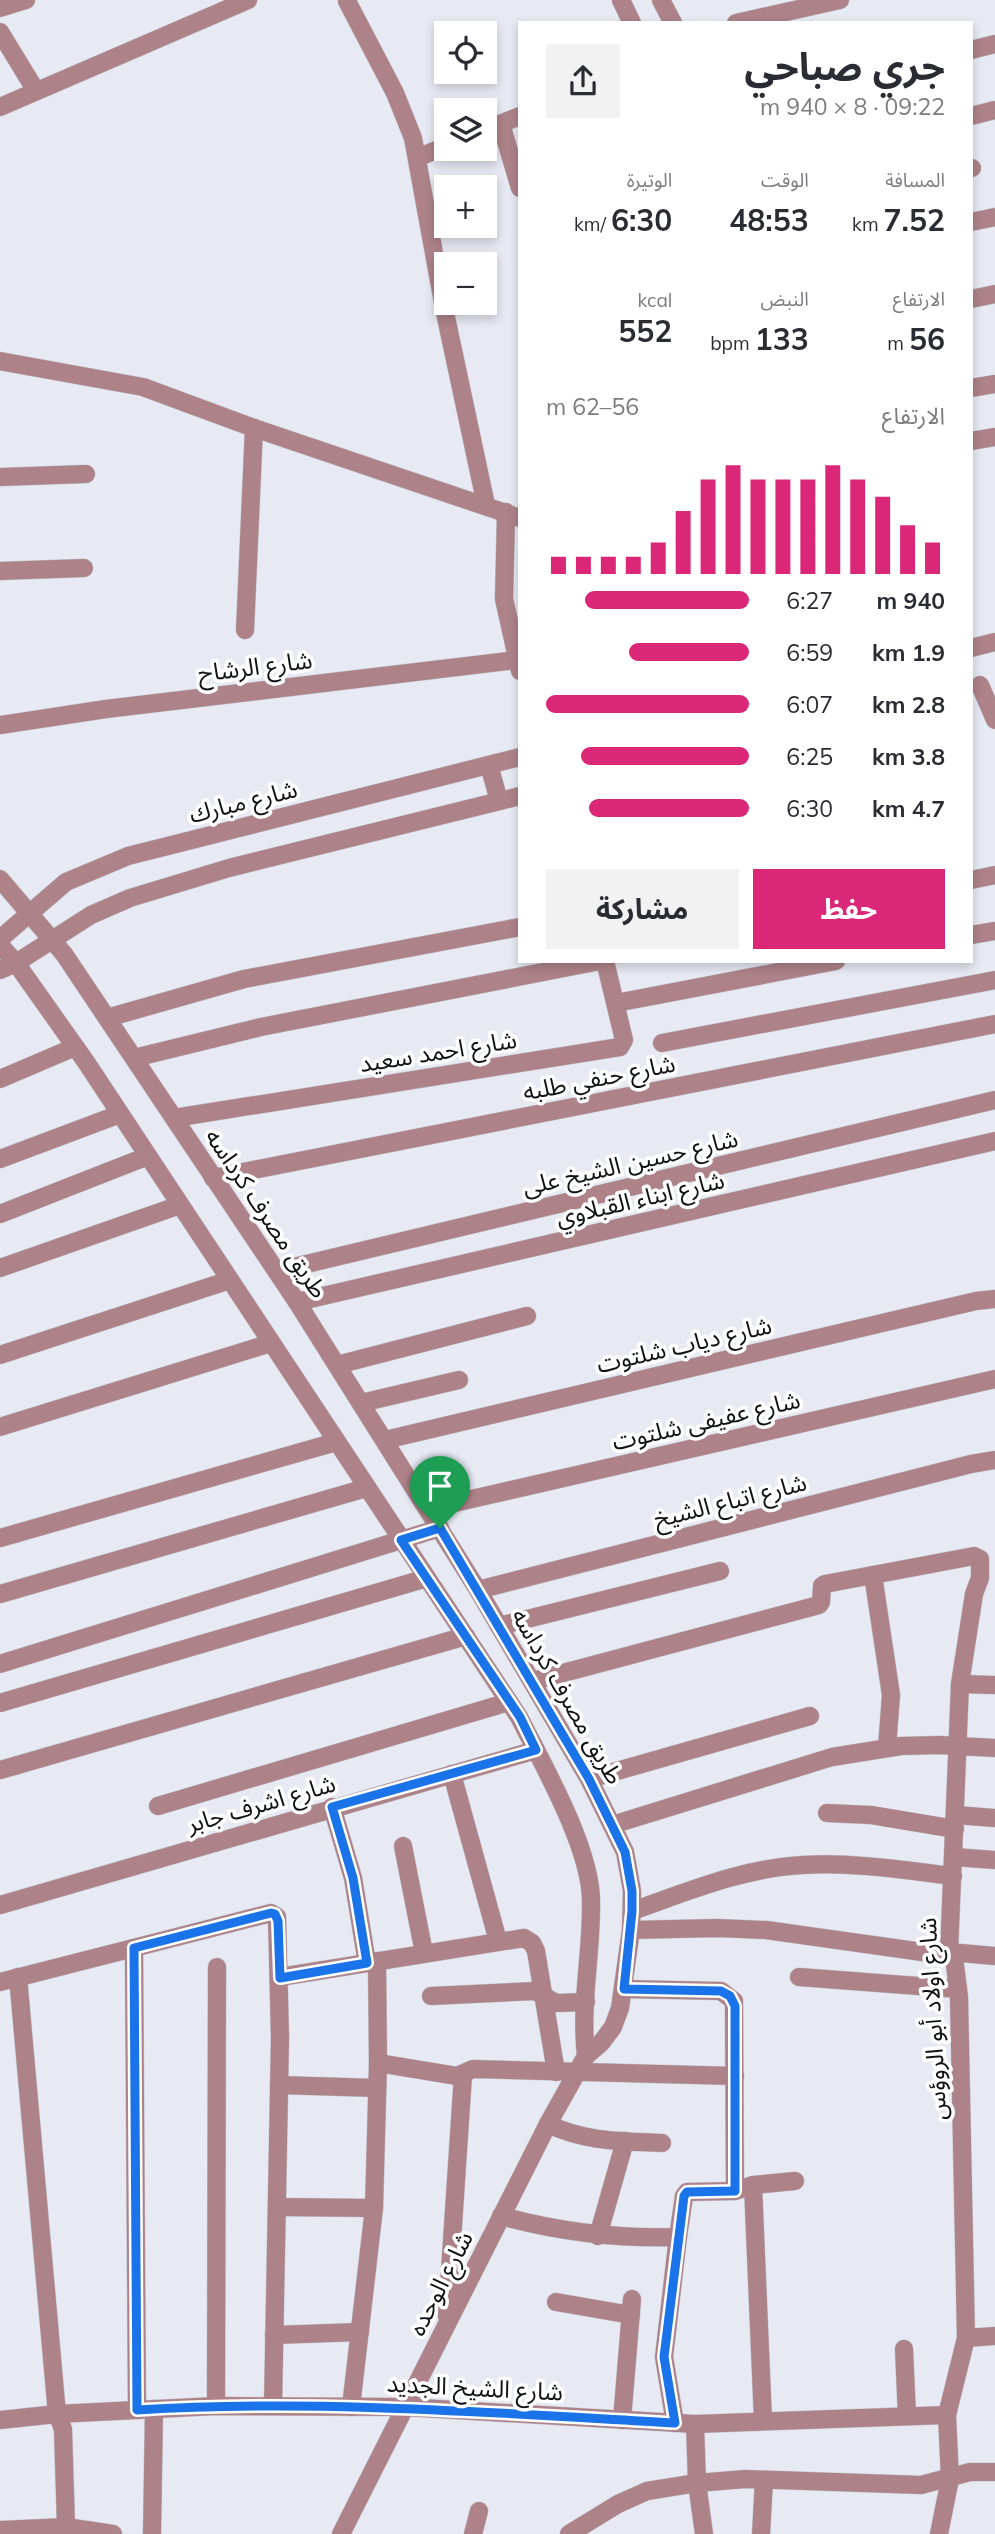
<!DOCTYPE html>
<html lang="ar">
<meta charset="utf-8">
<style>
body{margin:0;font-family:Mulish,"Noto Sans Arabic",sans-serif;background:#f2f2f3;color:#2b2b33;direction:rtl;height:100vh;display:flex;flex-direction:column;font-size:26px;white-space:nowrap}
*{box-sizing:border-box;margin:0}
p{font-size:23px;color:#7c7c81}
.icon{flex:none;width:38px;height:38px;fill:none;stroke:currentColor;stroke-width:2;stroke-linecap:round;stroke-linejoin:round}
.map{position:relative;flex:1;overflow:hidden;direction:ltr}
.side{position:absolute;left:518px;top:21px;width:455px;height:942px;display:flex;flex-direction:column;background:#fff;border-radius:0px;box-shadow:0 4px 10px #0003;direction:rtl}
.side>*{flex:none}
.tools{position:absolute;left:434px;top:21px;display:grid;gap:14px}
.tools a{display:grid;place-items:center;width:63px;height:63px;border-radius:0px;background:#fff;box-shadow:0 4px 10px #0003;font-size:35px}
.pin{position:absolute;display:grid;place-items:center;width:60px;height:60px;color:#fff;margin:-72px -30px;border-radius:50% 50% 50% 0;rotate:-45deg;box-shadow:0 0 7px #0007}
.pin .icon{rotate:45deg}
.round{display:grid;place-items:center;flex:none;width:74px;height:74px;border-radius:0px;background:#f2f2f3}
.head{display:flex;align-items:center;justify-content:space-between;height:119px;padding:0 28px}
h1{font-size:38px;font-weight:700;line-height:52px}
.stats{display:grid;grid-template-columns:repeat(3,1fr);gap:10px;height:119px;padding:7px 28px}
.stats div{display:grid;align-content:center}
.stats b{font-size:30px;font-weight:700}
.stats small{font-size:19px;font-weight:400}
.stats p{font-size:19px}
.chart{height:196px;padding:14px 28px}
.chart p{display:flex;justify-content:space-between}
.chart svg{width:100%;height:126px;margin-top:7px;stroke:#db2777;stroke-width:6}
.button{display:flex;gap:14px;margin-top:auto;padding:14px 28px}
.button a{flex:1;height:80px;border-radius:0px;background:#db2777;color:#fff;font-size:28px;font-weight:700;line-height:80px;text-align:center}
.button a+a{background:#f2f2f3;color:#2b2b33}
ul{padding:0 28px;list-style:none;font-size:23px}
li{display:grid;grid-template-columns:112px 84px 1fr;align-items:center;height:52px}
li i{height:18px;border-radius:9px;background:#db2777}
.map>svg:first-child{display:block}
</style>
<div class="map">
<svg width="995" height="2534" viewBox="0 0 995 2534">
<rect width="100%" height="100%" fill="#e7e9f3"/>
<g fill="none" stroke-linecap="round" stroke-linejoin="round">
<g stroke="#c5c7cf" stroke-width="19">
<g id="street">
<polyline points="621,0 632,23"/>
<polyline points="661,0 673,23"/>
<polyline points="347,1 395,93 413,138 444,308 486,505"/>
<polyline points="0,8 26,0"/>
<polyline points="736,23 840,0"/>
<polyline points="0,32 36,91"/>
<polyline points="971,50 995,44"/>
<polyline points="0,107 248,0"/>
<polyline points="971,116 995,110"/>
<polyline points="501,124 520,188"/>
<polyline points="485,130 520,116"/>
<polyline points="417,158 446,146"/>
<polyline points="971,168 972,168"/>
<polyline points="971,222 995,217"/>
<polyline points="971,299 995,294"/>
<polyline points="0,361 143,387 254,428 520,518"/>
<polyline points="971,388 995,384"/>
<polyline points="971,441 995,437"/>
<polyline points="0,477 86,474"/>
<polyline points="506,512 504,599 520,671"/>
<polyline points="0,571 84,568"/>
<polyline points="245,630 254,428"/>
<polyline points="971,648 995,642"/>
<polyline points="980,685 995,720"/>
<polyline points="0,725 106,709 516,660"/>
<polyline points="489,765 499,801"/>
<polyline points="0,879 64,954 297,1302 478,1590 589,1779 625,1852 632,1891 631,1930 620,2008 613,2027 601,2043 586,2056 548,2124 341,2534"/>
<polyline points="971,880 995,875"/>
<polyline points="971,935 995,931"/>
<polyline points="0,939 66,882 128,856 520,757"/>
<path d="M0,945L16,963L86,1062L519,1717C543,1765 591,1848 591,1901C592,1952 580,2004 586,2056"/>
<polyline points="0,970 16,963 91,915 130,898 229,868 520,796"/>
<polyline points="616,1003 836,961"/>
<polyline points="107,1018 244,979 520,927"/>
<polyline points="662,1043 995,980"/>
<polyline points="134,1058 261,1027 600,961"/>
<polyline points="0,1079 75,1047"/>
<polyline points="174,1118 620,1047 624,1040 605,961"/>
<polyline points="0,1159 120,1114"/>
<polyline points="213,1178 995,1024"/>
<polyline points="0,1214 148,1156"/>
<polyline points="0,1268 180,1205"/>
<polyline points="277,1271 995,1100"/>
<polyline points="297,1302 995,1141"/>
<polyline points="0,1355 230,1280"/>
<polyline points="337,1365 527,1316"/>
<polyline points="361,1403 459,1380"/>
<polyline points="0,1427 271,1343"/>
<polyline points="385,1440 976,1301 995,1299"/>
<polyline points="428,1509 995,1379"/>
<polyline points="0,1538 336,1442"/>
<polyline points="873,1575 891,1695 887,1748"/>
<polyline points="478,1590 971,1464 995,1460"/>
<polyline points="0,1594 366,1488"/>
<polyline points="499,1626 720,1571"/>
<polyline points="0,1664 440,1528"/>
<polyline points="533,1681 819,1605 821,1602 822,1586 825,1584 974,1556 980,1559 980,1578 974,1594 960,1684 949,1952 955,1965 959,1997 966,2338 947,2415 950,2479 939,2534"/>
<polyline points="960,1684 995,1685"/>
<polyline points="0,1703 427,1578"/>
<polyline points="0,1770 466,1636"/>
<polyline points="452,1774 498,1941"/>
<polyline points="589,1779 810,1716"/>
<polyline points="158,1806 509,1702"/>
<polyline points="332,1807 353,1878 367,1963"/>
<polyline points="827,1813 871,1815 955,1829"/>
<polyline points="956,1815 995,1818"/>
<polyline points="612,1825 832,1757 901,1746 939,1745 995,1748"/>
<polyline points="403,1846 424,1953"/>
<polyline points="954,1857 995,1860"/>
<polyline points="0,1905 536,1750"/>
<path d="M632,1911C687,1892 743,1868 803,1865C853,1862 903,1870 953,1876"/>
<polyline points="631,1930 717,1928 766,1930 951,1956"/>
<polyline points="134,1948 137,2410"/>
<polyline points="949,1952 995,1956"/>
<polyline points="18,1977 57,2414 63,2429 66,2527"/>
<polyline points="280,1977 524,1938 532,1943 536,1951 556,2072"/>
<polyline points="799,1977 958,1989"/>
<polyline points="0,1982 271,1913 277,1917 280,2038 273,2406"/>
<polyline points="624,1989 721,1991 734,2001 735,2191"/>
<polyline points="431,1996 535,1991 556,2003 586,2002"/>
<polyline points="378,2063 457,2076 473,2069 735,2076"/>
<polyline points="279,2085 377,2088"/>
<path d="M548,2124C585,2142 621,2141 662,2143"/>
<polyline points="753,2185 763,2421"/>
<polyline points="277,2207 374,2208"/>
<path d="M501,2216C560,2232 617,2239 678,2237L684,2196L687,2192L735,2191L753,2185L795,2181"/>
<polyline points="598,2236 625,2141"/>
<polyline points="556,2302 631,2315"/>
<polyline points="447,2316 463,2075"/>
<polyline points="274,2335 360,2332"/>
<polyline points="966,2338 995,2336"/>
<polyline points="904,2349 907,2416"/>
<polyline points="216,2406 217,1967"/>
<polyline points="351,2407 374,2208 378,2063 377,1961"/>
<polyline points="0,2420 57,2414 216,2406 405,2407 695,2424 947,2415"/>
<polyline points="622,2420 632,2299"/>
<polyline points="675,2423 664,2357 678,2237"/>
<polyline points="695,2424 697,2483 704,2534"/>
<polyline points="0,2530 66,2527 113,2534"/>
<polyline points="152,2534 154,2409"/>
<polyline points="473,2534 479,2511"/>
<polyline points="569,2534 618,2504 647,2491 697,2483 745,2479 921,2485 970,2472 995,2472"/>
<polyline points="761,2534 764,2480"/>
</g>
</g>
<use href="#street" stroke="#ad8389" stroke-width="18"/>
</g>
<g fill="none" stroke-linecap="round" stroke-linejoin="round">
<g stroke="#fff" stroke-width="14">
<path id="route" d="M440,1528L589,1779L625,1852L632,1891V1911L624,1989L721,1991L730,1996L735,2006V2191L687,2192L684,2196L664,2357L675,2423C496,2413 317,2399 137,2410L134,1948L271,1913L275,1914L278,1921L280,1978L367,1963L353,1878L332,1807L536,1750L520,1717L401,1540Z"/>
</g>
<use href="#route" stroke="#1a73e8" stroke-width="9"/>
</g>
<g text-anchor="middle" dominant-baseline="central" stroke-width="7" stroke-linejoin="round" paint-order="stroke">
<g font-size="24" fill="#111215" stroke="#fff">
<text transform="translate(255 666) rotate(-7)">شارع الرشاح</text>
<text transform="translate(243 801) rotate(-14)">شارع مبارك</text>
<text transform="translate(438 1051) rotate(-9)">شارع احمد سعيد</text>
<text transform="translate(599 1077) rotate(-11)">شارع حنفي طلبه</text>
<text transform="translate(630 1162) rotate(-13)">شارع حسين الشيخ على</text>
<text transform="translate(640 1198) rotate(-13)">شارع ابناء القبلاوي</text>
<text transform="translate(267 1213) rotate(56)">طريق مصرف كرداسه</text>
<text transform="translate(684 1344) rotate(-13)">شارع دياب شلتوت</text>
<text transform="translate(706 1420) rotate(-13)">شارع عفيفى شلتوت</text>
<text transform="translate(730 1500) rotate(-14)">شارع اتباع الشيخ</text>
<text transform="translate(568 1696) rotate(60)">طريق مصرف كرداسه</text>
<text transform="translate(261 1803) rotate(-16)">شارع اشرف جابر</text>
<text transform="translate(932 2019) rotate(-93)">شارع اولاد أبو الروؤس</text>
<text transform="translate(440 2283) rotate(-63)">شارع الوحده</text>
<text transform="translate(475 2387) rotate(3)">شارع الشيخ الجديد</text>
</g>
</g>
</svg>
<div class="tools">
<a><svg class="icon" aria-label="locate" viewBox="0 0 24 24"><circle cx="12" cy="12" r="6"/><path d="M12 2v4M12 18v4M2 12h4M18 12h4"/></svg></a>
<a><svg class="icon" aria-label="layers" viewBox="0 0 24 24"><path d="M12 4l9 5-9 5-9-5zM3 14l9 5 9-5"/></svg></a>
<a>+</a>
<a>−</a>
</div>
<div class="pin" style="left:440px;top:1528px;background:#1e9e55"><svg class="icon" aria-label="arrive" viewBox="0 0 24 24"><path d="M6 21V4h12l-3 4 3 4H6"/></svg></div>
<section class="side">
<div class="head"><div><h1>جري صباحي</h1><p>09:22 · 8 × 940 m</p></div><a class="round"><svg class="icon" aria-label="share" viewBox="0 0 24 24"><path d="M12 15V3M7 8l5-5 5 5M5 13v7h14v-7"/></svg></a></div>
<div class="stats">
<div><p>المسافة</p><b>7.52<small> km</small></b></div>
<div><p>الوقت</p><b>48:53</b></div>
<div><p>الوتيرة</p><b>6:30<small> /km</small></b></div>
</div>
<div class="stats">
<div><p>الارتفاع</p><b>56<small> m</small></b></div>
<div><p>النبض</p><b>133<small> bpm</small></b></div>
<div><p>kcal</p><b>552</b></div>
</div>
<div class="chart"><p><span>الارتفاع</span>56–62 m</p>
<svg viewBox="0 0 160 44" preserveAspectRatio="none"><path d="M5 44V38M15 44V38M25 44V38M35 44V38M45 44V33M55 44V22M65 44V11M75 44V6M85 44V11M95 44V11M105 44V11M115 44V6M125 44V11M135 44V17M145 44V27M155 44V33"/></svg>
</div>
<ul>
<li><b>940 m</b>6:27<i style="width:81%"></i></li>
<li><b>1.9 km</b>6:59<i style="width:59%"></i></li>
<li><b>2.8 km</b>6:07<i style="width:100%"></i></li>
<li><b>3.8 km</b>6:25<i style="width:83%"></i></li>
<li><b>4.7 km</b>6:30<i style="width:79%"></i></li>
</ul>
<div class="button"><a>حفظ</a><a>مشاركة</a></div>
</section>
</div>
